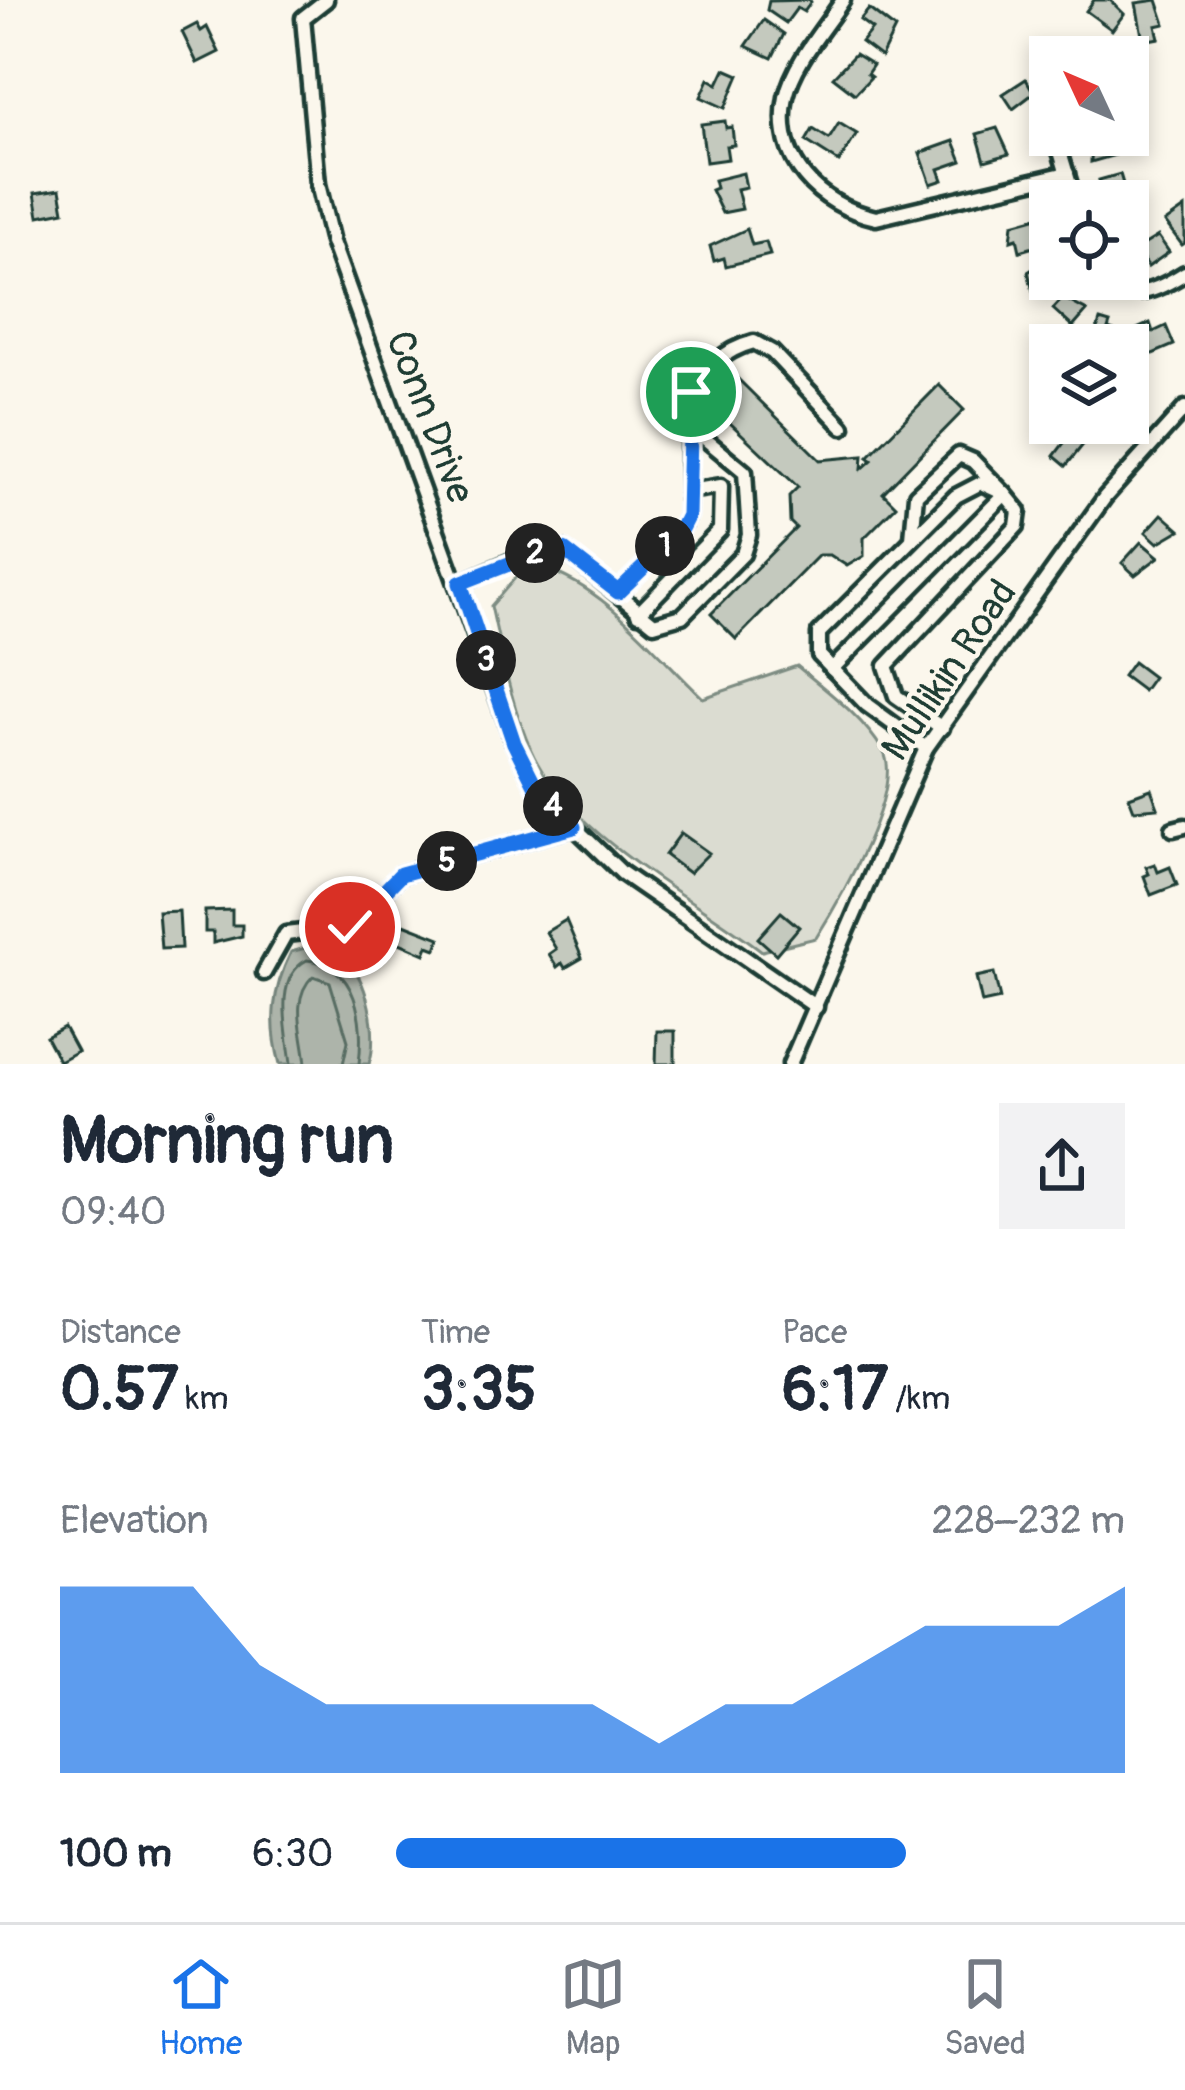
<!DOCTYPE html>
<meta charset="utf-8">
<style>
body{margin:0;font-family:Pangolin,sans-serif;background:#f2f2f3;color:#1f2937;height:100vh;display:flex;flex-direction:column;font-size:45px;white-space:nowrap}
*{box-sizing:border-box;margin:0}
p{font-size:39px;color:#747a83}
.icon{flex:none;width:66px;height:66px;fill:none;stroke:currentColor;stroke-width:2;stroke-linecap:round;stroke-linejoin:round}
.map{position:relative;height:1064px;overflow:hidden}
.details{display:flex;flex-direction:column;background:#fff;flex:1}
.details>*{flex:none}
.needle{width:78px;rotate:314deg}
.controls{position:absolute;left:1029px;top:36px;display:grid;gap:24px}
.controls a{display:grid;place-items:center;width:120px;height:120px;border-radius:0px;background:#fff;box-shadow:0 6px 18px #0003;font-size:60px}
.pin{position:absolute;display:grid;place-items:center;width:102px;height:102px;color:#fff;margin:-51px;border:6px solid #fff;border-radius:50%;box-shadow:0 3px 12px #0007}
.km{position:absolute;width:60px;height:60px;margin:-30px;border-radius:50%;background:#222;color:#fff;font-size:33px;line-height:60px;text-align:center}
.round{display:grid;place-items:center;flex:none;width:126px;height:126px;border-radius:0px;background:#f2f2f3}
.headline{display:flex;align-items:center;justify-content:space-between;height:204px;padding:0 60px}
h1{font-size:66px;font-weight:800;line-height:90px}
.metrics{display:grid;grid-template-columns:repeat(3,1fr);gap:18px;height:204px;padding:12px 60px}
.metrics div{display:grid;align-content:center}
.metrics b{font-size:60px;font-weight:800}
.metrics small{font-size:33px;font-weight:400}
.metrics p{font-size:33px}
.chart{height:336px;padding:24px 60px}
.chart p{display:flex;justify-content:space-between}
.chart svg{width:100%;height:216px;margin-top:12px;fill:#1a73e8;opacity:.7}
ul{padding:0 60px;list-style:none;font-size:39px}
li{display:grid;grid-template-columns:192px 144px 1fr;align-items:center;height:90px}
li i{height:30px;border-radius:15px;background:#1a73e8}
.dock{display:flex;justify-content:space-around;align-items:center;height:168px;border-top:3px solid #e0e1e3;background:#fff;font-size:33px;color:#747a83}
.dock a{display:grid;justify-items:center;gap:6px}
.dock .current{color:#1a73e8}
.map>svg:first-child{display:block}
</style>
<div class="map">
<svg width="1185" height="1064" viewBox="0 0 1185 1064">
<rect width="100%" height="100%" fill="#fbf7ec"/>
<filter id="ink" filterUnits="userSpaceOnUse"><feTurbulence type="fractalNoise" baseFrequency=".00833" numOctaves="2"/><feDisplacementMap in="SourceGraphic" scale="24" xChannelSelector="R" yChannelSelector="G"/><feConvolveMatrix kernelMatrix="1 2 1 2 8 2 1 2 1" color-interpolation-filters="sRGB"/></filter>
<g filter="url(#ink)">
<path fill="#dbdcd1" stroke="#7d8c82" stroke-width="3" d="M542,568C606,587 655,653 703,698L797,666C827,691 863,717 883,751C905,789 838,903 816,938L762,951C692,897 567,833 531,750C511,705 502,654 491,606L521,571Z"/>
<path fill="#adb4aa" stroke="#74847b" stroke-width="3" d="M305,948C318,949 332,948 342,956C368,974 379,1036 369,1064H280C269,1023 272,991 291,952Z"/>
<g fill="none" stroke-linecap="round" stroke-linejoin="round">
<g stroke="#586d63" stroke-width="3">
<path d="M291,1064C288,1034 272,978 307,960C358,965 364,1021 359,1064"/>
<path d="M306,1064C304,1035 289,999 313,976L330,982L348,1041L343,1064"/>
</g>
</g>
<g fill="#c4c9be" stroke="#1f3d34" stroke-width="3">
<polygon points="1094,0 1110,0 1124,14 1112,30 1086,11"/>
<polygon points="1157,0 1165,24 1156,26 1159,38 1143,41 1136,3"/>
<polygon points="769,1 808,0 811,2 804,12 797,8 786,23 767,10"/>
<polygon points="869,9 895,29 881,57 861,42 872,29 860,20"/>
<polygon points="764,20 784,34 772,58 746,46"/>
<polygon points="197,24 201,31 207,27 219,52 197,63 182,32"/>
<polygon points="855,54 873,65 867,74 871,77 855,94 833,77"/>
<polygon points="725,69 739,75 725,108 701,97 709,79 718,84"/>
<polygon points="1026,79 1034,93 1013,109 1003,94"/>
<polygon points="725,121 726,128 732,127 734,145 726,146 728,159 706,162 701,124"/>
<polygon points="839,123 857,134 839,162 806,141 813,129 829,139"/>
<polygon points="997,128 1009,154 985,161 977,134"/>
<polygon points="1092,135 1114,135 1119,154 1091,162"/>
<polygon points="954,141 962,161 939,169 943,180 931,184 920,153"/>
<polygon points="743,173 746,187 737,189 742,209 722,213 711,190 716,188 714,180"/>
<polygon points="1120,174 1128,201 1093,201 1103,195 1099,180"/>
<polygon points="60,189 64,211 39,216 35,193"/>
<polygon points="1185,208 1185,243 1182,245 1165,222"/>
<polygon points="1038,217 1041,245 1020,251 1017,238 1011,240 1013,224"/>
<polygon points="747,229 752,245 766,242 770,255 726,266 724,258 714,261 710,246"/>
<polygon points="1158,236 1169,252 1148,267 1137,249"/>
<polygon points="1044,262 1056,282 1034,295 1028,272"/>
<polygon points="1063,298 1087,311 1073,327 1053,309"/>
<polygon points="1100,320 1110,323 1108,329 1126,335 1123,345 1093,343"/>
<polygon points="1150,323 1153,332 1166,326 1174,345 1148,356 1137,329"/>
<polygon points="738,379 820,460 863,456 862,469 872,460 868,457 939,385 964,410 883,493 896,506 864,538 864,556 847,566 830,555 819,555 736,639 711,614 796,528 790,522 789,496 798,487 712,406"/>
<polygon points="1073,431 1086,441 1066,466 1054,456"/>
<polygon points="1162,514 1180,530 1158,543 1146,532"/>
<polygon points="1141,542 1159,557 1135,575 1122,563"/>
<polygon points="1133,662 1153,677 1143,691 1123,676"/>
<polygon points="1151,789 1158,808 1134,810 1129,797"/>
<polygon points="681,833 709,853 689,873 665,855"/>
<polygon points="1155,864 1158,872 1170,867 1177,885 1151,895 1144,876 1149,874 1146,867"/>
<polygon points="232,910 232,925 242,925 242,936 213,943 213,932 205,932 205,911"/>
<polygon points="179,911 181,948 161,949 158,912"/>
<polygon points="781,912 799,927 776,954 758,938"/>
<polygon points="566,920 582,958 565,968 562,963 557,967 549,954 556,949 546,932"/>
<polygon points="404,924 440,938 436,949 428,946 425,954 397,942"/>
<polygon points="994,973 1000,999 982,1003 976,977"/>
<polygon points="64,1027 77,1051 59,1061 46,1037"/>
<polygon points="657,1031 675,1031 675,1064 656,1064"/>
</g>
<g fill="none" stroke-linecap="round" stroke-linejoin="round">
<g stroke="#1f3d34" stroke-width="21">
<g id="minor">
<polyline points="326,0 303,18 318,184 332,242 514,743 539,793 622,873 816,1007"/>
<path d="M843,0C824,29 794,62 786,97C773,160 819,205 876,218L1067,173"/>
<polyline points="1055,135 1075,201"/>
<path d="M1105,279C1133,303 1158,290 1185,273"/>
<polyline points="460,583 516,559 564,550 654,624 682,616 743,554 749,535 745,472 692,428"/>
<path d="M618,592L679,533L688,515C691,448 672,364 754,342L772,352L843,427"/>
<polyline points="638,614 720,530 721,486 689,491"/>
<polyline points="832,669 1005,494 973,461 959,455 916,495 912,538"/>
<polyline points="926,748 867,705 819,655 819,633 956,496 981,483 1005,494 1019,511 1017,526 886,666 896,696 942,728"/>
<polyline points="1173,829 1185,826"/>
<polyline points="264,973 286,934 311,931 341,937 401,874 575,827"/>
<polyline points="790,1064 926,748 1105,497 1185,408"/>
</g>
</g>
<use href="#minor" stroke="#fbf7ec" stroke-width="12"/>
</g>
</g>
<g fill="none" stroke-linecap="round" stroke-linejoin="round" filter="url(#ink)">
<g stroke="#fff" stroke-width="24">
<polyline id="route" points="350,927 401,874 574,827 539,793 514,743 460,583 545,550 564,550 618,592 679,533 688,515 691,392"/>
</g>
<use href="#route" stroke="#1a73e8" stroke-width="15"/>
</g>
<g text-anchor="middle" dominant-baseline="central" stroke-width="9" stroke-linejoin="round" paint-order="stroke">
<g font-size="39" fill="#1f3d34" stroke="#fbf7ec">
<text transform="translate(430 417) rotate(69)">Conn Drive</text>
<text transform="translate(949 670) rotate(-56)">Mullikin Road</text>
</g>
</g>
</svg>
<div class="controls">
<a><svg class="needle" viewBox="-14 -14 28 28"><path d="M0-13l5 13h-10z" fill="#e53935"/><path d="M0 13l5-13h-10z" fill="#747a83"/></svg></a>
<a><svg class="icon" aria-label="locate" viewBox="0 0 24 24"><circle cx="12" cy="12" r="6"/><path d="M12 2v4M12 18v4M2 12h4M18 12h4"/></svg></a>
<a><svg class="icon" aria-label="layers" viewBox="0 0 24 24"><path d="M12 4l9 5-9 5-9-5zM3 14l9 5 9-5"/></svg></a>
</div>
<div class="pin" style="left:691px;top:392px;background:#1e9e55"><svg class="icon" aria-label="arrive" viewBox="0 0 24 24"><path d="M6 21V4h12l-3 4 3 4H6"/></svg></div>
<div class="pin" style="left:350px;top:927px;background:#d93025"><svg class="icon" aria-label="check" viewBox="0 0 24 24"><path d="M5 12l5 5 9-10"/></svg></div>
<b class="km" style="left:665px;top:546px">1</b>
<b class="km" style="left:535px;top:553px">2</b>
<b class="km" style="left:486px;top:660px">3</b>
<b class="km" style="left:553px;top:806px">4</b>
<b class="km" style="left:447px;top:861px">5</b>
</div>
<section class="details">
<div class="headline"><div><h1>Morning run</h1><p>09:40</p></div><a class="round"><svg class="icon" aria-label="share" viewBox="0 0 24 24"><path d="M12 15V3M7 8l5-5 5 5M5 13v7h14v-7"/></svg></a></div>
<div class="metrics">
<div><p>Distance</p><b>0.57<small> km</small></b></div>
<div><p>Time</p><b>3:35</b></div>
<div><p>Pace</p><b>6:17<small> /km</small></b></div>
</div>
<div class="chart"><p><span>Elevation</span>228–232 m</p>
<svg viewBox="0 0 160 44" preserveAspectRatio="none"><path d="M0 44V6L10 6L20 6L30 22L40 30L50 30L60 30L70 30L80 30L90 38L100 30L110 30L120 22L130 14L140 14L150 14L160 6V44z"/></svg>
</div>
<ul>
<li><b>100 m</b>6:30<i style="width:70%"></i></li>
</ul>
</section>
<nav class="dock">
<a class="current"><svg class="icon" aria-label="home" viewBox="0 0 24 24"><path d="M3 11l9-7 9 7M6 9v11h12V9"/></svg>Home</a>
<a><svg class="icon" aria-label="map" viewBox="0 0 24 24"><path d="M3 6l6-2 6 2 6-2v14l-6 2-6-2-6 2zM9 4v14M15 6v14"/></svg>Map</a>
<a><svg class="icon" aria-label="saved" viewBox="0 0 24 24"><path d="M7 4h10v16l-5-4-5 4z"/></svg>Saved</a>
</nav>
